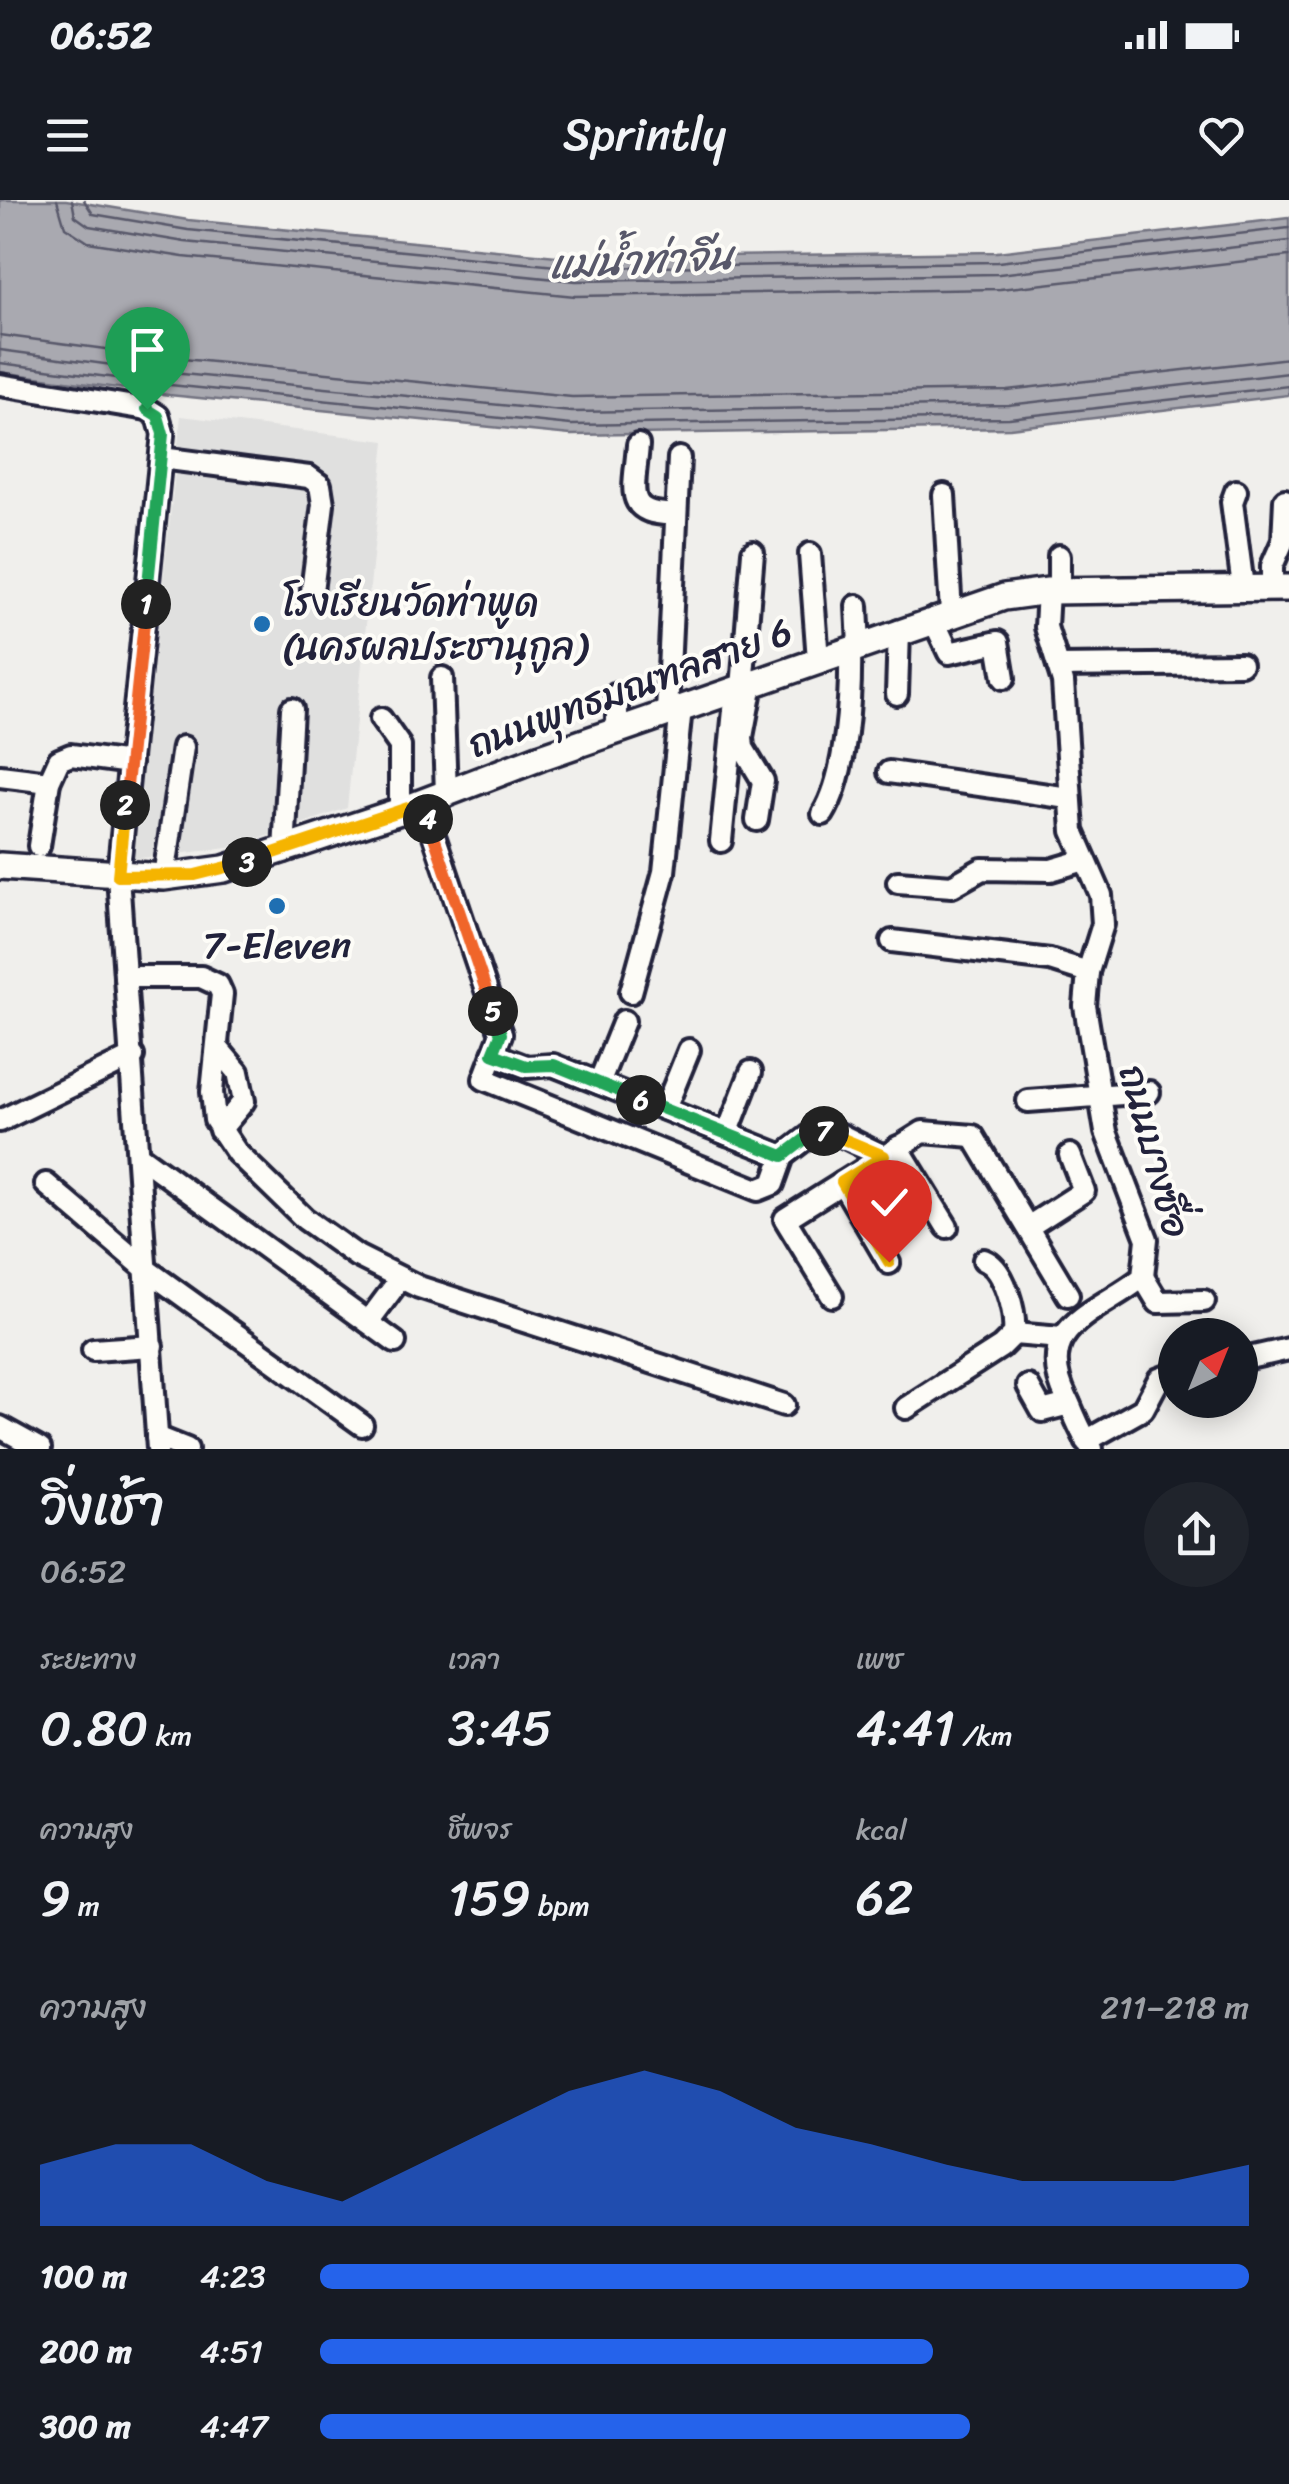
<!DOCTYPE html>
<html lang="th">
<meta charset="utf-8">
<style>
body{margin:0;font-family:Sriracha,"Playpen Sans Thai",sans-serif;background:#20242c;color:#f1f3f6;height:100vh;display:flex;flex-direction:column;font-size:38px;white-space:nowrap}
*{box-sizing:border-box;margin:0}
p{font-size:32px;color:#9ea1a6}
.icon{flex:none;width:55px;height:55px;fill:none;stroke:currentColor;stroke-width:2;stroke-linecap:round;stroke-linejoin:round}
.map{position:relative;height:1249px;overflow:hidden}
.panel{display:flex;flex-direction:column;background:#171b24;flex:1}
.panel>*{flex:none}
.needle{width:65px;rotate:43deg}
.controls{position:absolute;left:1158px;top:1118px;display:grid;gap:20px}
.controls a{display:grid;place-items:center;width:100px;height:100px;border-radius:50%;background:#171b24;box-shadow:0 5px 25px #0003;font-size:50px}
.pin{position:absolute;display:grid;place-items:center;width:85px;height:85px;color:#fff;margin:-102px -42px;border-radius:50% 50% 50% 0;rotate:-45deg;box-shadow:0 0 10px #0007}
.pin .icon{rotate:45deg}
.km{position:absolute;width:50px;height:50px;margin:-25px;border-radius:50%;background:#222;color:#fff;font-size:28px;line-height:50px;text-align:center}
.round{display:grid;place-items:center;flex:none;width:105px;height:105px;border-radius:52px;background:#20242c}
.head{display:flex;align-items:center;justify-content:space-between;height:170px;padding:0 40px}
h1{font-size:55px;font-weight:600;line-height:75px}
.metrics{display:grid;grid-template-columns:repeat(3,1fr);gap:15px;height:170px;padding:10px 40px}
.metrics div{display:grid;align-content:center}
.metrics b{font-size:50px;font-weight:600}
.metrics small{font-size:28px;font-weight:400}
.metrics p{font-size:28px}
.chart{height:280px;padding:20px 40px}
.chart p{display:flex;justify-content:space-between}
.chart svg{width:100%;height:180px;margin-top:10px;fill:#2563eb;opacity:.7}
ul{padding:0 40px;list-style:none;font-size:32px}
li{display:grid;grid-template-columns:160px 120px 1fr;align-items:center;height:75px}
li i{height:25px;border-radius:12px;background:#2563eb}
.status{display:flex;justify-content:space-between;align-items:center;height:70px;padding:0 50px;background:#171b24;direction:ltr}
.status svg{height:28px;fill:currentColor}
header{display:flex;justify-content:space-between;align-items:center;height:130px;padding:0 40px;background:#171b24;font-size:45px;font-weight:600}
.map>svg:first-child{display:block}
</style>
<div class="status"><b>06:52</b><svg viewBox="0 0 49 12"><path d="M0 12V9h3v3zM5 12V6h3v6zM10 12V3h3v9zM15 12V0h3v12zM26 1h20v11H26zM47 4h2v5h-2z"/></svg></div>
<header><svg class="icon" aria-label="menu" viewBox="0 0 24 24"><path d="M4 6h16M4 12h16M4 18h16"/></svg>Sprintly<svg class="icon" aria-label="heart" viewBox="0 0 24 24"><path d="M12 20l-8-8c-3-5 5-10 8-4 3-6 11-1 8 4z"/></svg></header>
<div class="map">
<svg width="1289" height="1249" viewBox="0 0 1289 1249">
<rect width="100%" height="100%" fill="#f0efec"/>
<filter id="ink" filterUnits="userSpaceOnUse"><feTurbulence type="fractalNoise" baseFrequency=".01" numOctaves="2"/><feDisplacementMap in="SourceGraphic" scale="20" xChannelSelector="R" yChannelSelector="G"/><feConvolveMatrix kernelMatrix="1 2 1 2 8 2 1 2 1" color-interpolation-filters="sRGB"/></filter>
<g filter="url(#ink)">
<polygon fill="#e0e0df" points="181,216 385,241 347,608 237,647 133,659"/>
<polygon fill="#a9a9b0" stroke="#737381" stroke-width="2.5" points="0,0 66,0 188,20 577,58 997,52 1289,18 1289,195 1010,228 571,235 169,195 0,172"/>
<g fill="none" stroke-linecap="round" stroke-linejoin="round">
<g stroke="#58586a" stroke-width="2.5">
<polyline points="57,0 65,27 88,42 183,57 575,96 1000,89 1289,56"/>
<polyline points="72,0 75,16 89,26 185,42 576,81 999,74 1289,41"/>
<polyline points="84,0 93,14 188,30 577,68 998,62 1289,28"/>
<polyline points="0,135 173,158 572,197 1007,190 1289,158"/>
<polyline points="0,150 172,173 572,212 1008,205 1289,173"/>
<polyline points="0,163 170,185 571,225 1009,218 1289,186"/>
</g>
<g stroke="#22223b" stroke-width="28">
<g id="minor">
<polyline points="0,185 147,209 158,216 163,234 118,676 158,1249"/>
<path d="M638,245C635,288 621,316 676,314"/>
<polyline points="161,258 309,277 320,285 323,304 312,391"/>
<polyline points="1236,291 1232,302 1243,387"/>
<polyline points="944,295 951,413"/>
<polyline points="810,354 818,460"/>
<polyline points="1059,356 1059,390"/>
<polyline points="1272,387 1272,366 1283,341 1285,300"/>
<path d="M1048,391L1046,427L1063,482L1073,631L1101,695L1103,724L1088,772L1085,806L1106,932L1147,1039L1143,1077C1096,1114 1031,1126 1067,1199C1075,1216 1081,1234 1092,1249"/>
<polyline points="857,406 859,446"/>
<polyline points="933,419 949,453 998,442 1004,478"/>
<polyline points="1058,466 1241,464"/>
<polyline points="442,478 446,594"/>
<polyline points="752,484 742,537 743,548 763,581 757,620"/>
<polyline points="742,488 753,352"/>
<polyline points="617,494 617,531"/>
<polyline points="897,494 899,431"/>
<polyline points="667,513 679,258"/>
<polyline points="381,519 400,546 400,611"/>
<polyline points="889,572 1069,598"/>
<polyline points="0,576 49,582"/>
<polyline points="423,603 501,834 484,879 758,990 773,984 783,956 817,930 835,932 883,956"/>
<path d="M823,614C847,575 851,494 850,449"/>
<polyline points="721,641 736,490"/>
<polyline points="39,646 49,582 59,560 71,555 130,563"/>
<polyline points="284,651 292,509"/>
<polyline points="164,677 183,547"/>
<polyline points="898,682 952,686 982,669 1051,670 1085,660"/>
<polyline points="892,741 1050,760 1088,772"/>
<polyline points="125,777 201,777 218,785 222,794 212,892 215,920 237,953 305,1019 357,1056 419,1087 784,1205"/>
<polyline points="631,792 664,672 681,508"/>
<polyline points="217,847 238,872 244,901 220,930"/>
<polyline points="493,854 527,867 553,865 783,956"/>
<polyline points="599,883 624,821"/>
<polyline points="1028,901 1149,892"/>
<polyline points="665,909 689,850"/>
<polyline points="0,921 133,856"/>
<polyline points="727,934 751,872"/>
<polyline points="898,947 947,1027"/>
<polyline points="141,957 395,1142"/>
<polyline points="842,983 889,1063"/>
<polyline points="46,984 147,1070 362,1225"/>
<polyline points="1028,1027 1084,991 1070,955"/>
<polyline points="1143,1077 1158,1102 1204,1101"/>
<polyline points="832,1096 785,1019 923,932 973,936 1068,1095"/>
<polyline points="368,1122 400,1079"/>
<polyline points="1014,1134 1061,1138"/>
<polyline points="93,1150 152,1146"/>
<polyline points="1240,1160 1289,1149"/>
<polyline points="1028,1186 1042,1211 1069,1204"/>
<path d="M906,1208L1001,1147L1014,1134C1016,1113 1005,1068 984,1060"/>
<polyline points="0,1227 40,1249"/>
<polyline points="157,1237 187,1249"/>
<polyline points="1086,1241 1143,1209 1159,1179 1175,1173"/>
</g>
</g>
<g stroke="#22223b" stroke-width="32">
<polyline id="major" points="0,666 164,677 224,669 400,611 541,557 1004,397 1048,391 1289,388"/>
</g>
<use href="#minor" stroke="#fdfcf7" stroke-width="20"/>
<use href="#major" stroke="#fdfcf7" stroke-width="25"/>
</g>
</g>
<g fill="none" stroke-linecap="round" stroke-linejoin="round" filter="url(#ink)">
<g stroke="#fff" stroke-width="20">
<polyline id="split-1" points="146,404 163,234 158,216 147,209"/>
</g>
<g stroke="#fff" stroke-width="20">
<polyline id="split-2" points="125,605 146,404"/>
</g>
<g stroke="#fff" stroke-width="20">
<polyline id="split-3" points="125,605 118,676 195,675 247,662"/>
</g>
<g stroke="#fff" stroke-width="20">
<polyline id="split-4" points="247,662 423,603 428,619"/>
</g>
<g stroke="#fff" stroke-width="20">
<polyline id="split-5" points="428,619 493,811"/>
</g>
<g stroke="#fff" stroke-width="20">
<polyline id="split-6" points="493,811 501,834 493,854 526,866 554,865 641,900"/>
</g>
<g stroke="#fff" stroke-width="20">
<polyline id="split-7" points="641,900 783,956 817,930 824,931"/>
</g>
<g stroke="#fff" stroke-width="20">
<polyline id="split-8" points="824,931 884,956 842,982 889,1062"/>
</g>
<use href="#split-1" stroke="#22a559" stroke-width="12"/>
<use href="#split-2" stroke="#f0652b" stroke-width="12"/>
<use href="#split-3" stroke="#f5b400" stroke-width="12"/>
<use href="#split-4" stroke="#f5b400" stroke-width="12"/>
<use href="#split-5" stroke="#f0652b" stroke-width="12"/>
<use href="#split-6" stroke="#22a559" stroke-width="12"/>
<use href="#split-7" stroke="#22a559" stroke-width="12"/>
<use href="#split-8" stroke="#f5b400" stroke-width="12"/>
</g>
<g fill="#1f6fb2" stroke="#fdfcf7" stroke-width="4">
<circle cx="262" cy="424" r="10"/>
<circle cx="277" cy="706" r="10"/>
</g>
<g text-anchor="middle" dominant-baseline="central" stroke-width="8" stroke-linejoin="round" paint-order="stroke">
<g font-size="38" fill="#22223b" stroke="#fdfcf7" text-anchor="start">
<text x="282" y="402">โรงเรียนวัดท่าพูด<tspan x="282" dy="44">(นครผลประชานุกูล)</tspan></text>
<text x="277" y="745" text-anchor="middle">7-Eleven</text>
</g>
<g font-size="38" fill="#22223b" stroke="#fdfcf7">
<text transform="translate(630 488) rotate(-20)">ถนนพุทธมณฑลสาย 6</text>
<text transform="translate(1154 951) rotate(75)">ถนนบางซื่อ</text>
</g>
<g font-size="40" font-style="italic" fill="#58586a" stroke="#fdfcf7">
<text transform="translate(641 60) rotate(-3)">แม่น้ำท่าจีน</text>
</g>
</g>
</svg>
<div class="controls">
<a><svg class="needle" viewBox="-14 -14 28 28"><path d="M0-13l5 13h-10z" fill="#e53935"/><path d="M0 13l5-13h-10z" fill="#9ea1a6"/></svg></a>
</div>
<div class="pin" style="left:147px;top:209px;background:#1e9e55"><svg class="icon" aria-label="arrive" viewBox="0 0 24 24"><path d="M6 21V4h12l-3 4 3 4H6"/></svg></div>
<div class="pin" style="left:889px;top:1062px;background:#d93025"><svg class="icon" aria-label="check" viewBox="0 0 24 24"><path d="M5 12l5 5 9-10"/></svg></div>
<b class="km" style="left:146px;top:404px">1</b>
<b class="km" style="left:125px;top:605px">2</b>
<b class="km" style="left:247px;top:662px">3</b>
<b class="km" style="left:428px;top:619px">4</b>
<b class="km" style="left:493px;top:811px">5</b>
<b class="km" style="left:641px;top:900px">6</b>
<b class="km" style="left:824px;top:931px">7</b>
</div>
<section class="panel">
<div class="head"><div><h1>วิ่งเช้า</h1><p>06:52</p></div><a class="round"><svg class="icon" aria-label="share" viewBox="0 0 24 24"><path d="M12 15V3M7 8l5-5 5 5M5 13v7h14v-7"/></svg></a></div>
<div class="metrics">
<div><p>ระยะทาง</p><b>0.80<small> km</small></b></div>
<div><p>เวลา</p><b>3:45</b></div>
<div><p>เพซ</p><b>4:41<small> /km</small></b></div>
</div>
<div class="metrics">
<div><p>ความสูง</p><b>9<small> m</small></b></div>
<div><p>ชีพจร</p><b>159<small> bpm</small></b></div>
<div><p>kcal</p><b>62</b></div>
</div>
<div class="chart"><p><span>ความสูง</span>211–218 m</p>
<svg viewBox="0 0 160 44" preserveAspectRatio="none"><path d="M0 44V29L10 24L20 24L30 33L40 38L50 29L60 20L70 11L80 6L90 11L100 20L110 24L120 29L130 33L140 33L150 33L160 29V44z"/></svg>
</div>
<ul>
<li><b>100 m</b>4:23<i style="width:100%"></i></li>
<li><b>200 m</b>4:51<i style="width:66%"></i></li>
<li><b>300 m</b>4:47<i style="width:70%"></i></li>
</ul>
</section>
